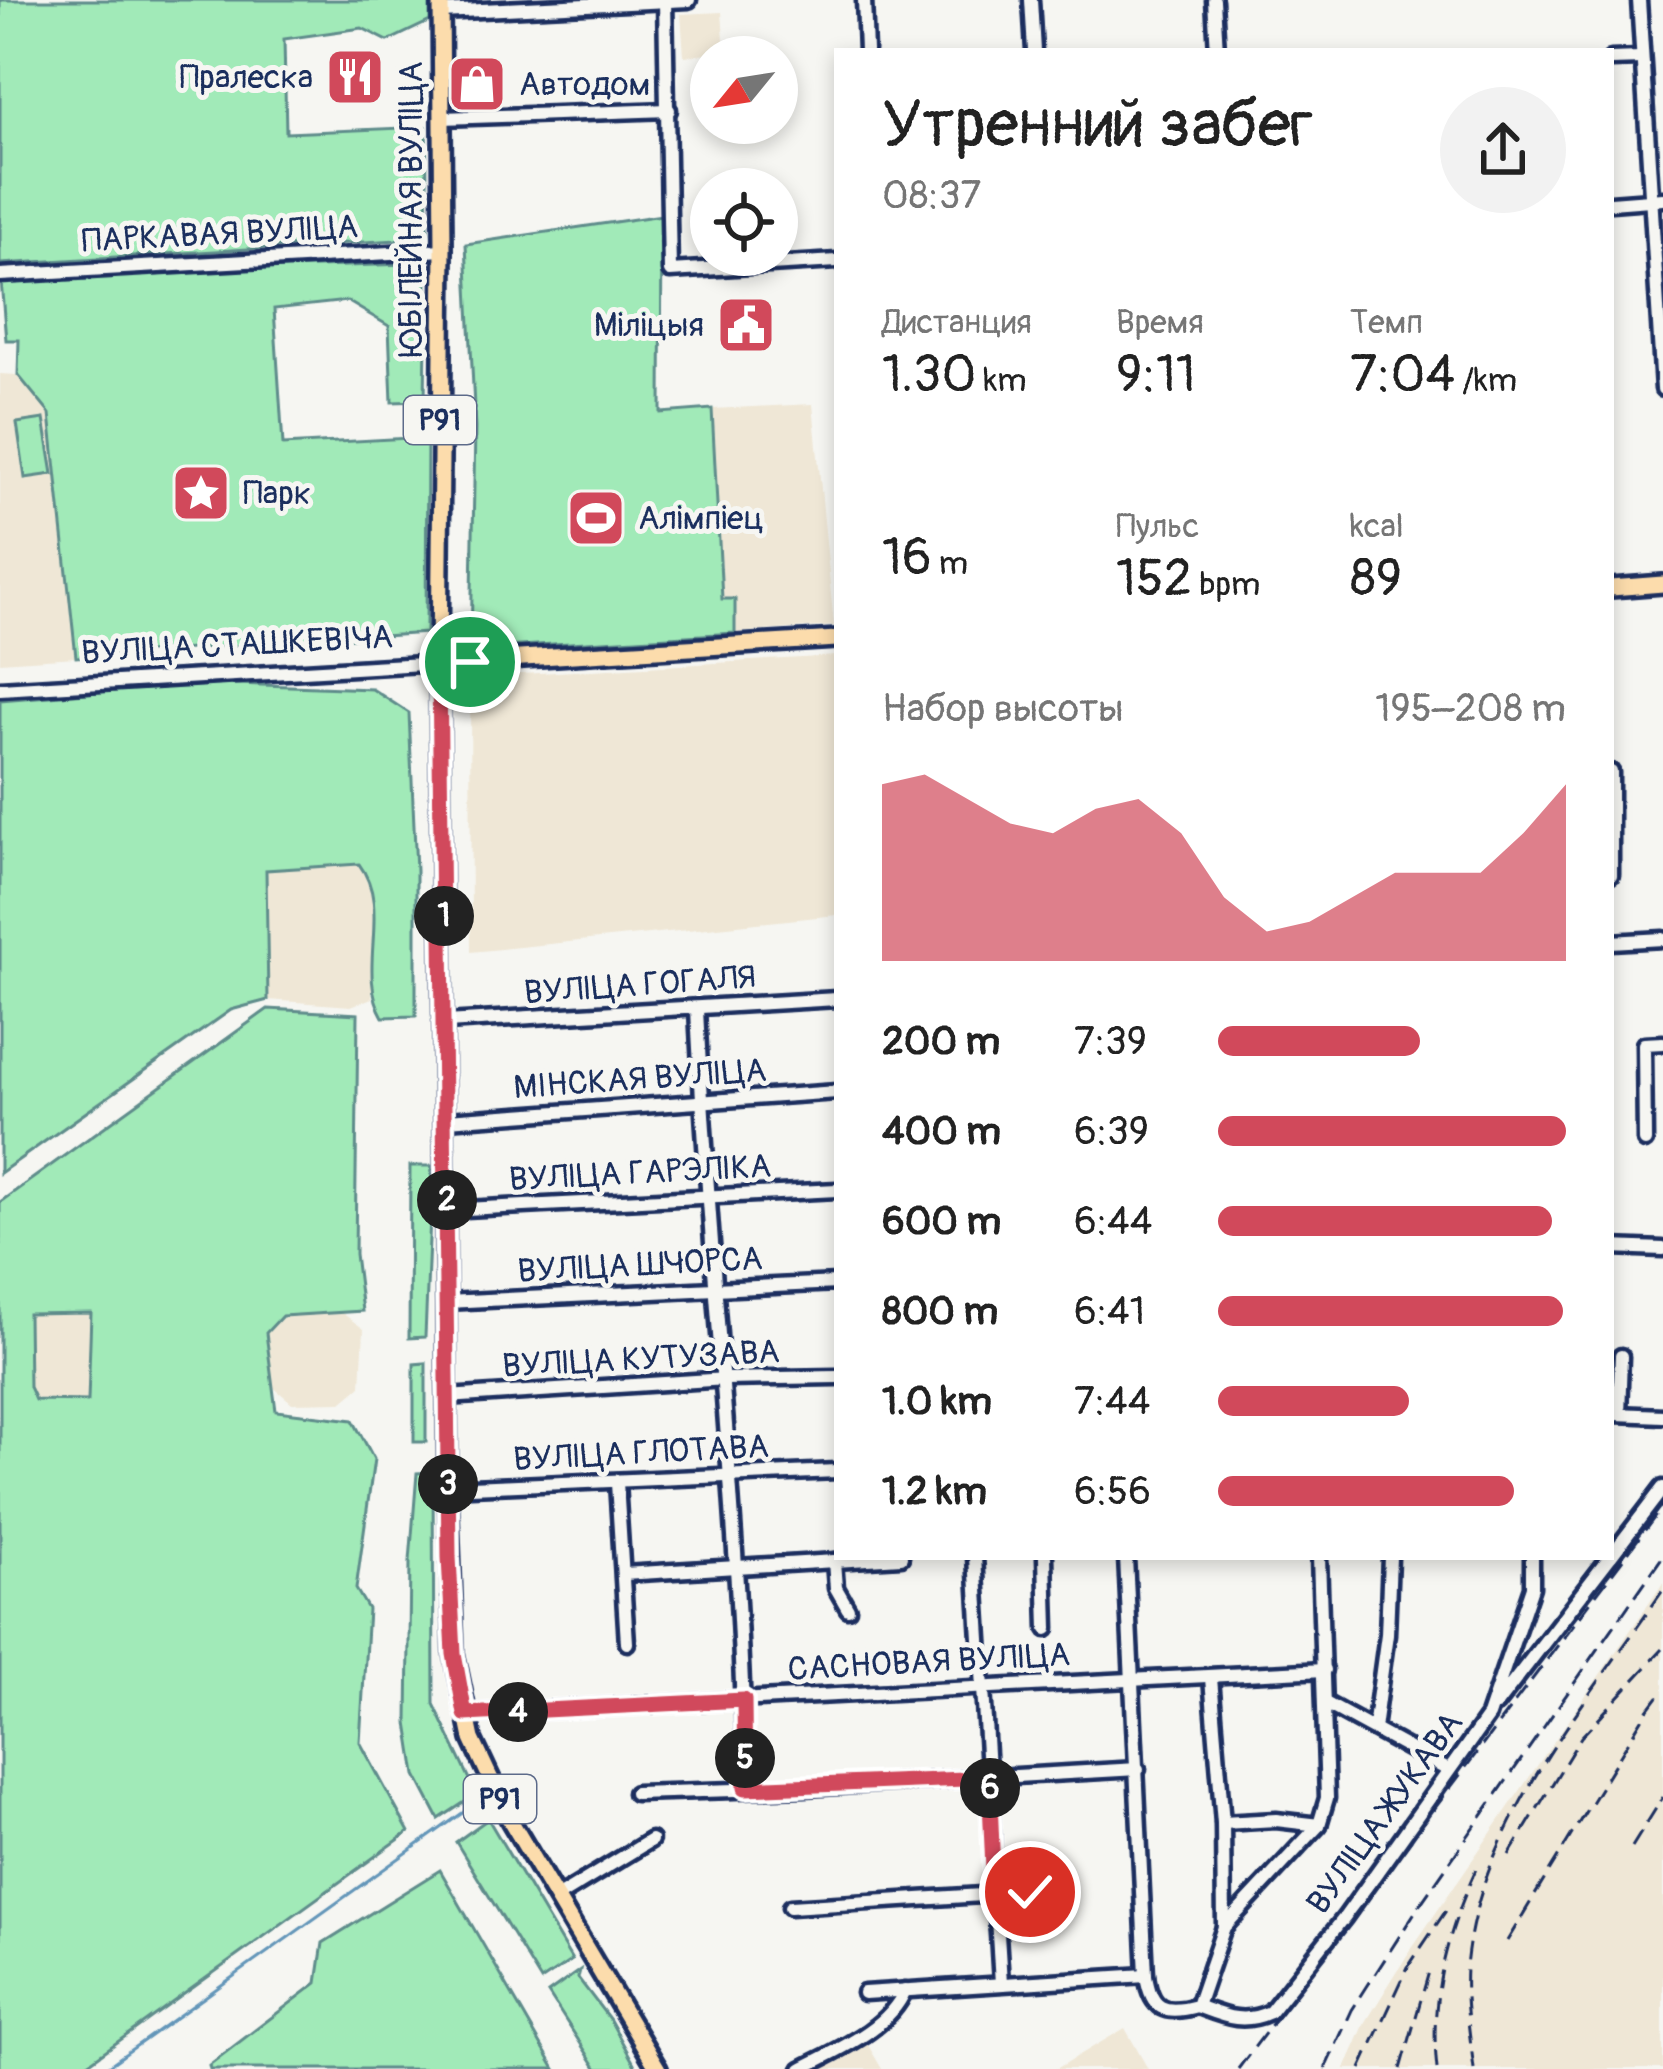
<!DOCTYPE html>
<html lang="ru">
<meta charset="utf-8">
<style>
body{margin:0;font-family:Pangolin,sans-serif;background:#f2f2f2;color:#222;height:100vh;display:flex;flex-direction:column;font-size:45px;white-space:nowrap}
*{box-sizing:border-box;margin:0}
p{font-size:39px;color:#767676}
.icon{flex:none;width:66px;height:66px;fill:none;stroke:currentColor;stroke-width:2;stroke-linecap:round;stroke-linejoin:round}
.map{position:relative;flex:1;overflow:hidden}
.sheet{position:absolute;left:834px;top:48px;width:780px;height:1512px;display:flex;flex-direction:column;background:#fff;border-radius:0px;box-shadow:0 6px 18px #0003}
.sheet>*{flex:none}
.needle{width:78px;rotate:240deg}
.buttons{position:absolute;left:690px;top:36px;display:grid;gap:24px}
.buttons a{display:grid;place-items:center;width:108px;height:108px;border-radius:50%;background:#fff;box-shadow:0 6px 18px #0003;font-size:60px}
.pin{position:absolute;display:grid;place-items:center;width:102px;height:102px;color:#fff;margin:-51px;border:6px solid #fff;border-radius:50%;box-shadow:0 3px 12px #0007}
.km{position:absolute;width:60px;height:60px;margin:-30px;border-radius:50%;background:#222;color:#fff;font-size:33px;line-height:60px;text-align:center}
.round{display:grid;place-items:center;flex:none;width:126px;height:126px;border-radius:63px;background:#f2f2f2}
.overview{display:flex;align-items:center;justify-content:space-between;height:204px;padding:0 48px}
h1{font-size:66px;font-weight:600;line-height:90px}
.metrics{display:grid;grid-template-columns:repeat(3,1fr);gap:18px;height:204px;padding:12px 48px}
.metrics div{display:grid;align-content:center}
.metrics b{font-size:51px;font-weight:600}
.metrics small{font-size:33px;font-weight:400}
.metrics p{font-size:33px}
.chart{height:336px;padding:24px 48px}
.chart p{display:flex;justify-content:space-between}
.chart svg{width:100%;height:216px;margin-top:12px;fill:#d1495b;opacity:.7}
ul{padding:0 48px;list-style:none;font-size:39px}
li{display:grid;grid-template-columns:192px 144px 1fr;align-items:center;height:90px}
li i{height:30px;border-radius:15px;background:#d1495b}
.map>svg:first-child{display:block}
</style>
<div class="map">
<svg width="1663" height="2069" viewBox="0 0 1663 2069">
<rect width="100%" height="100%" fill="#f6f6f2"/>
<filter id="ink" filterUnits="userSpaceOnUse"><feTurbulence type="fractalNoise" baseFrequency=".00833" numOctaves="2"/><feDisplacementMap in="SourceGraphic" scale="24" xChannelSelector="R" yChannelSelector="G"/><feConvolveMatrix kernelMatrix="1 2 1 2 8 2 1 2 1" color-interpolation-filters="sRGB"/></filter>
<g filter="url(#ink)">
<g fill="#efe7d6">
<polygon points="722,12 725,53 684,56 681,14"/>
<polygon points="0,374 18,375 50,414 76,657 0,662"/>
<polygon points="813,404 834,626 735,633 735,600 722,599 712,409"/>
<polygon points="837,656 837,915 471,952 470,677"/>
<polygon points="359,864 374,884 372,998 351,1006 268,1000 265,870"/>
<polygon points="91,1312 88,1401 35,1400 29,1387 28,1313"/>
<polygon points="342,1313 364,1329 361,1386 342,1402 292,1403 272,1386 265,1332 281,1316"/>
<polygon points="1663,1583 1663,2069 1345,2069 1364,2025 1411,1949"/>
<polygon points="1125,2028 1148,2069 1056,2069"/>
<polygon points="865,2040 882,2069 819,2069"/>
</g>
<g fill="#a1eab8" stroke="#5e8c8b" stroke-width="3" fill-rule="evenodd">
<polygon points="0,0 430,0 430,21 388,41 362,28 284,39 286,133 426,127 428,233 414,239 0,264"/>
<polygon points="662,215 661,413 712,409 722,599 735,599 735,633 471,649 475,428 466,244"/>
<polygon points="408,264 427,272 425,401 392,402 389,326 347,301 274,309 283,445 427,437 426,633 76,657 50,414 18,375 19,340 6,340 1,281 68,275"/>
<polygon points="44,419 53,474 25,478 17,423"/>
<path d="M209,683L372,689L409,713L416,871V1016L383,1017C355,969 393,909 359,864L266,870L268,1000L231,1010L0,1173V700Z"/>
<path d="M268,1009L358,1014L355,1254L362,1311L282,1316L266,1333L276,1411L353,1420L374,1459L356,1589L368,1609L360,1742L409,1832L80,2069H0V1202ZM91,1313L88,1401L35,1400L29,1387L28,1314Z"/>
<polygon points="410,1166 432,1166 425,1337 409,1338"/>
<polygon points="426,1363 426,1442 414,1442 414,1364"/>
<polygon points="433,1472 434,1704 477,1794 439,1819 416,1775 408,1723 410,1561 417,1473"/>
<polygon points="488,1819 572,1960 541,1981 456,1842"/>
<polygon points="440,1870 555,2069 210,2069 209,2065 317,1983 323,1943"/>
<polygon points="580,1970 578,1978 610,2020 637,2069 597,2069 548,1993"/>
</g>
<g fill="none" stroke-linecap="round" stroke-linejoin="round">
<polyline stroke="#6496b9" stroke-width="3" points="104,2069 482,1799"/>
<g stroke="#1b2f5e" stroke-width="21">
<g id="minor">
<polyline points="665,0 670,271 837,261"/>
<polyline points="864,0 866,51"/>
<polyline points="1031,0 1034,51"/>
<polyline points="1214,0 1217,51"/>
<polyline points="1639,0 1663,389"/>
<polyline points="441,12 689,0"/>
<polyline points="1611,59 1641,58"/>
<polyline points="442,118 669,110"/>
<polyline points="1611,203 1663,199"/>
<polyline points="0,275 443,250"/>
<polyline points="0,689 439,663"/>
<polyline points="1611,772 1611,875"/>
<polyline points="1611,942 1663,939"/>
<path d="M697,1009C709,1269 741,1527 745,1788"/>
<polyline points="446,1022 837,999"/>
<polyline points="447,1120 837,1092"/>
<polyline points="1645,1141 1644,1044 1663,1043"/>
<polyline points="447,1210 837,1190"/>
<polyline points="1611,1247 1663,1249"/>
<polyline points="446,1302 837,1283"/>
<polyline points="447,1397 726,1379 837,1377"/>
<polyline points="1616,1414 1663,1416"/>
<polyline points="1619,1414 1621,1356"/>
<polyline points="617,1483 627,1643"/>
<polyline points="448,1488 837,1471"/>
<polyline points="1611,1556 1663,1488"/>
<polyline points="975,1557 1001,1983"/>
<polyline points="1045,1557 1047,1629"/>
<path d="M1126,1557L1146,1975C1151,2010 1164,2015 1197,2006L1224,1927L1319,1825L1327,1798L1319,1557"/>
<polyline points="834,1561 836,1588 848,1609"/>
<polyline points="624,1574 901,1557"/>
<polyline points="1211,1678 1223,1823 1224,1927"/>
<polyline points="1327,1704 1448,1770"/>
<polyline points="1496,1705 1610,1557"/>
<polyline points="465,1714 1324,1670"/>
<polyline points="1374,1729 1387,1634 1390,1557"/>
<polyline points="635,1793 804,1788 1138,1769"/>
<polyline points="1223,1823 1276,1820 1319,1825"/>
<polyline points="556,1898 651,1840"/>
<polyline points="790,1907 1030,1892"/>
<polyline points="864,1993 1146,1975"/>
<path d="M1197,2006C1224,2016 1242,2025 1270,2012L1345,1917L1488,1716L1532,1587V1557"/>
<path d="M801,2069C837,2050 889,2029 905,1990"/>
</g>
</g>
<g stroke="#1b2f5e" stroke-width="24">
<g id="major">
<polyline points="441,0 443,250 439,663 448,1488 454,1653 472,1739 510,1820 658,2069"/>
<polyline points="1611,588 1663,584"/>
<polyline points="439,663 837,639"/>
</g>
</g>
<use href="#minor" stroke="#f6f6f2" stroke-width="12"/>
<use href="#major" stroke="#fcdcac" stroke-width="15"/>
<g stroke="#1b2f5e" stroke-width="3" stroke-dasharray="18 9" stroke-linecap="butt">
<polyline points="1632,1847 1663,1797"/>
<polyline points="1509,1855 1581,1737 1663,1649"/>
<polyline points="1507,1941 1645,1714 1663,1690"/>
<polyline points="1238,2069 1663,1506"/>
<polyline points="1325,2069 1352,2010 1417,1909 1663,1556"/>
<polyline points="1361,2069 1408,1967 1449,1906"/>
<polyline points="1401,2069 1430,1968"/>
<path d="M1437,2069C1429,1998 1447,1933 1476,1869"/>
<path d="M1474,2069C1470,2036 1464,2001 1466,1968C1478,1826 1586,1704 1663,1590"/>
</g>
</g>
</g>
<g fill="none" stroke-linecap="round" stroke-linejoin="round" filter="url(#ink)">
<g stroke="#fff" stroke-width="24">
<polyline id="route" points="470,662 439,663 449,1557 454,1654 465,1714 744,1700 745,1788 989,1778 994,1893 1030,1892"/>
</g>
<use href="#route" stroke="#d1495b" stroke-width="15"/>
</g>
<defs>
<g id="restaurant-square" transform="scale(3)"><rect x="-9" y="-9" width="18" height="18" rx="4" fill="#d1495b" stroke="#f6f6f2"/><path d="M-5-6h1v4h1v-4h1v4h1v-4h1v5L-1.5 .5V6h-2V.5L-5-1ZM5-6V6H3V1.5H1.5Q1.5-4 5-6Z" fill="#fff"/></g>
<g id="shop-square" transform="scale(3)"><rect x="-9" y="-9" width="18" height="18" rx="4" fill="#d1495b" stroke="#f6f6f2"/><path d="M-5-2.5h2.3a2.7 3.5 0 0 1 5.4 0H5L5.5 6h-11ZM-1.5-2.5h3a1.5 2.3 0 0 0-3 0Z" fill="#fff"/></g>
<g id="civic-square" transform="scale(3)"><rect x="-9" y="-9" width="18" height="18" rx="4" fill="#d1495b" stroke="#f6f6f2"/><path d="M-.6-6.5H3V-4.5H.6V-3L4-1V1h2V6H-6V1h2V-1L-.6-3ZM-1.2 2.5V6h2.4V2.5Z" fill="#fff"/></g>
<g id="sight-square" transform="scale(3)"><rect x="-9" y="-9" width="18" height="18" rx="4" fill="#d1495b" stroke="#f6f6f2"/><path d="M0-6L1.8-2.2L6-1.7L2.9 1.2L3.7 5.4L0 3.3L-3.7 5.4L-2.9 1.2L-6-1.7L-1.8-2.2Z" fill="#fff"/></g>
<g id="stadium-square" transform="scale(3)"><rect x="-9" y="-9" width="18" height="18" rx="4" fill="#d1495b" stroke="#f6f6f2"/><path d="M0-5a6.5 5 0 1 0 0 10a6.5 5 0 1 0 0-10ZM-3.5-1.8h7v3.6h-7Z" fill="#fff"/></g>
</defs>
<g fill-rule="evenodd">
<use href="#restaurant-square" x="355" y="77"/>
<use href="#shop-square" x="477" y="84"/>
<use href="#civic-square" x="746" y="325"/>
<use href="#sight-square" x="201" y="493"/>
<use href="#stadium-square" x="596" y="518"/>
</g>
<g text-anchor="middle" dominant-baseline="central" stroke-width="10" stroke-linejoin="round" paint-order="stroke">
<g fill="#f6f6f2" stroke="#5d6b8a" stroke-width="3">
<rect x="404" y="396" width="72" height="48" rx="9"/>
<rect x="464" y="1775" width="72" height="48" rx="9"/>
</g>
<g font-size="30" font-weight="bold" fill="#1b2f5e">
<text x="440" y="420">Р91</text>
<text x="500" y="1799">Р91</text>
</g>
<g font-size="33" fill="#1b2f5e" stroke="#f6f6f2" text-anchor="start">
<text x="313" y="77" text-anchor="end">Пралеска</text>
<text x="519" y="84">Автодом</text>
<text x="704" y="325" text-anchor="end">Міліцыя</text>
<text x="243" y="493">Парк</text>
<text x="638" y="518">Алімпіец</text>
</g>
<g font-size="33" fill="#1b2f5e" stroke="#f6f6f2">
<text transform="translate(411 209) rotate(-90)">ЮБІЛЕЙНАЯ ВУЛІЦА</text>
<text transform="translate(220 234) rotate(-3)">ПАРКАВАЯ ВУЛІЦА</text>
<text transform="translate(237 645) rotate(-3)">ВУЛІЦА СТАШКЕВІЧА</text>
<text transform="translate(640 985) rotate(-4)">ВУЛІЦА ГОГАЛЯ</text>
<text transform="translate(640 1079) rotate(-4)">МІНСКАЯ ВУЛІЦА</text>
<text transform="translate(640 1173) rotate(-3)">ВУЛІЦА ГАРЭЛІКА</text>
<text transform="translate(640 1265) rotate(-3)">ВУЛІЦА ШЧОРСА</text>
<text transform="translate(641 1359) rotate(-3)">ВУЛІЦА КУТУЗАВА</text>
<text transform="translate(641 1453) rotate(-3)">ВУЛІЦА ГЛОТАВА</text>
<text transform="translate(929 1662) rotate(-3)">САСНОВАЯ ВУЛІЦА</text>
<text transform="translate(1385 1813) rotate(-54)">ВУЛІЦА ЖУКАВА</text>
</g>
</g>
</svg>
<div class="buttons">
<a><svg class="needle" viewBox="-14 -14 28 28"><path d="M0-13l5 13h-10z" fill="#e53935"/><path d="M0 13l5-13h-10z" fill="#767676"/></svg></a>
<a><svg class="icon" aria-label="locate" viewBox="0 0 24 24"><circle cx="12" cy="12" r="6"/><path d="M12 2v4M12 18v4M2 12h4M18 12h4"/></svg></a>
</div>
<div class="pin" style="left:470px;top:662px;background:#1e9e55"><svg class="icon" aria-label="arrive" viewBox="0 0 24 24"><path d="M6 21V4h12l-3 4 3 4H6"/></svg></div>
<div class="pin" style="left:1030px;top:1892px;background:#d93025"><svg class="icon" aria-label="check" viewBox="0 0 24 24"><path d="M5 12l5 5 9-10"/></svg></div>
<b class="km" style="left:444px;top:916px">1</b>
<b class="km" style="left:447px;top:1200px">2</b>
<b class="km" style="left:448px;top:1484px">3</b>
<b class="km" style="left:518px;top:1712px">4</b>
<b class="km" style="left:745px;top:1758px">5</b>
<b class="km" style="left:990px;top:1788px">6</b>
<section class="sheet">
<div class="overview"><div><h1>Утренний забег</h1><p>08:37</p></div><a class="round"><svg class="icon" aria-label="share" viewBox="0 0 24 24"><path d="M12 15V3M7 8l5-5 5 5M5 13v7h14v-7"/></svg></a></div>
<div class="metrics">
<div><p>Дистанция</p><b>1.30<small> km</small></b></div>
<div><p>Время</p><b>9:11</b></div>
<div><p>Темп</p><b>7:04<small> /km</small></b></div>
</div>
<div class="metrics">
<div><b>16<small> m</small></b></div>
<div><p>Пульс</p><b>152<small> bpm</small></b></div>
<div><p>kcal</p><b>89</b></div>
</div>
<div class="chart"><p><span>Набор высоты</span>195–208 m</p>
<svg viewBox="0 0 160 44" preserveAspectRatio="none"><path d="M0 44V8L10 6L20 11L30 16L40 18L50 13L60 11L70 18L80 31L90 38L100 36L110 31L120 26L130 26L140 26L150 18L160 8V44z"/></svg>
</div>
<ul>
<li><b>200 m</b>7:39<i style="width:58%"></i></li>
<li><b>400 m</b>6:39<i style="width:100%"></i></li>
<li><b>600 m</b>6:44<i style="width:96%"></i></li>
<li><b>800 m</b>6:41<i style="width:99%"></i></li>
<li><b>1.0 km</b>7:44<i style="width:55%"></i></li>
<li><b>1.2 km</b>6:56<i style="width:85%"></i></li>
</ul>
</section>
</div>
